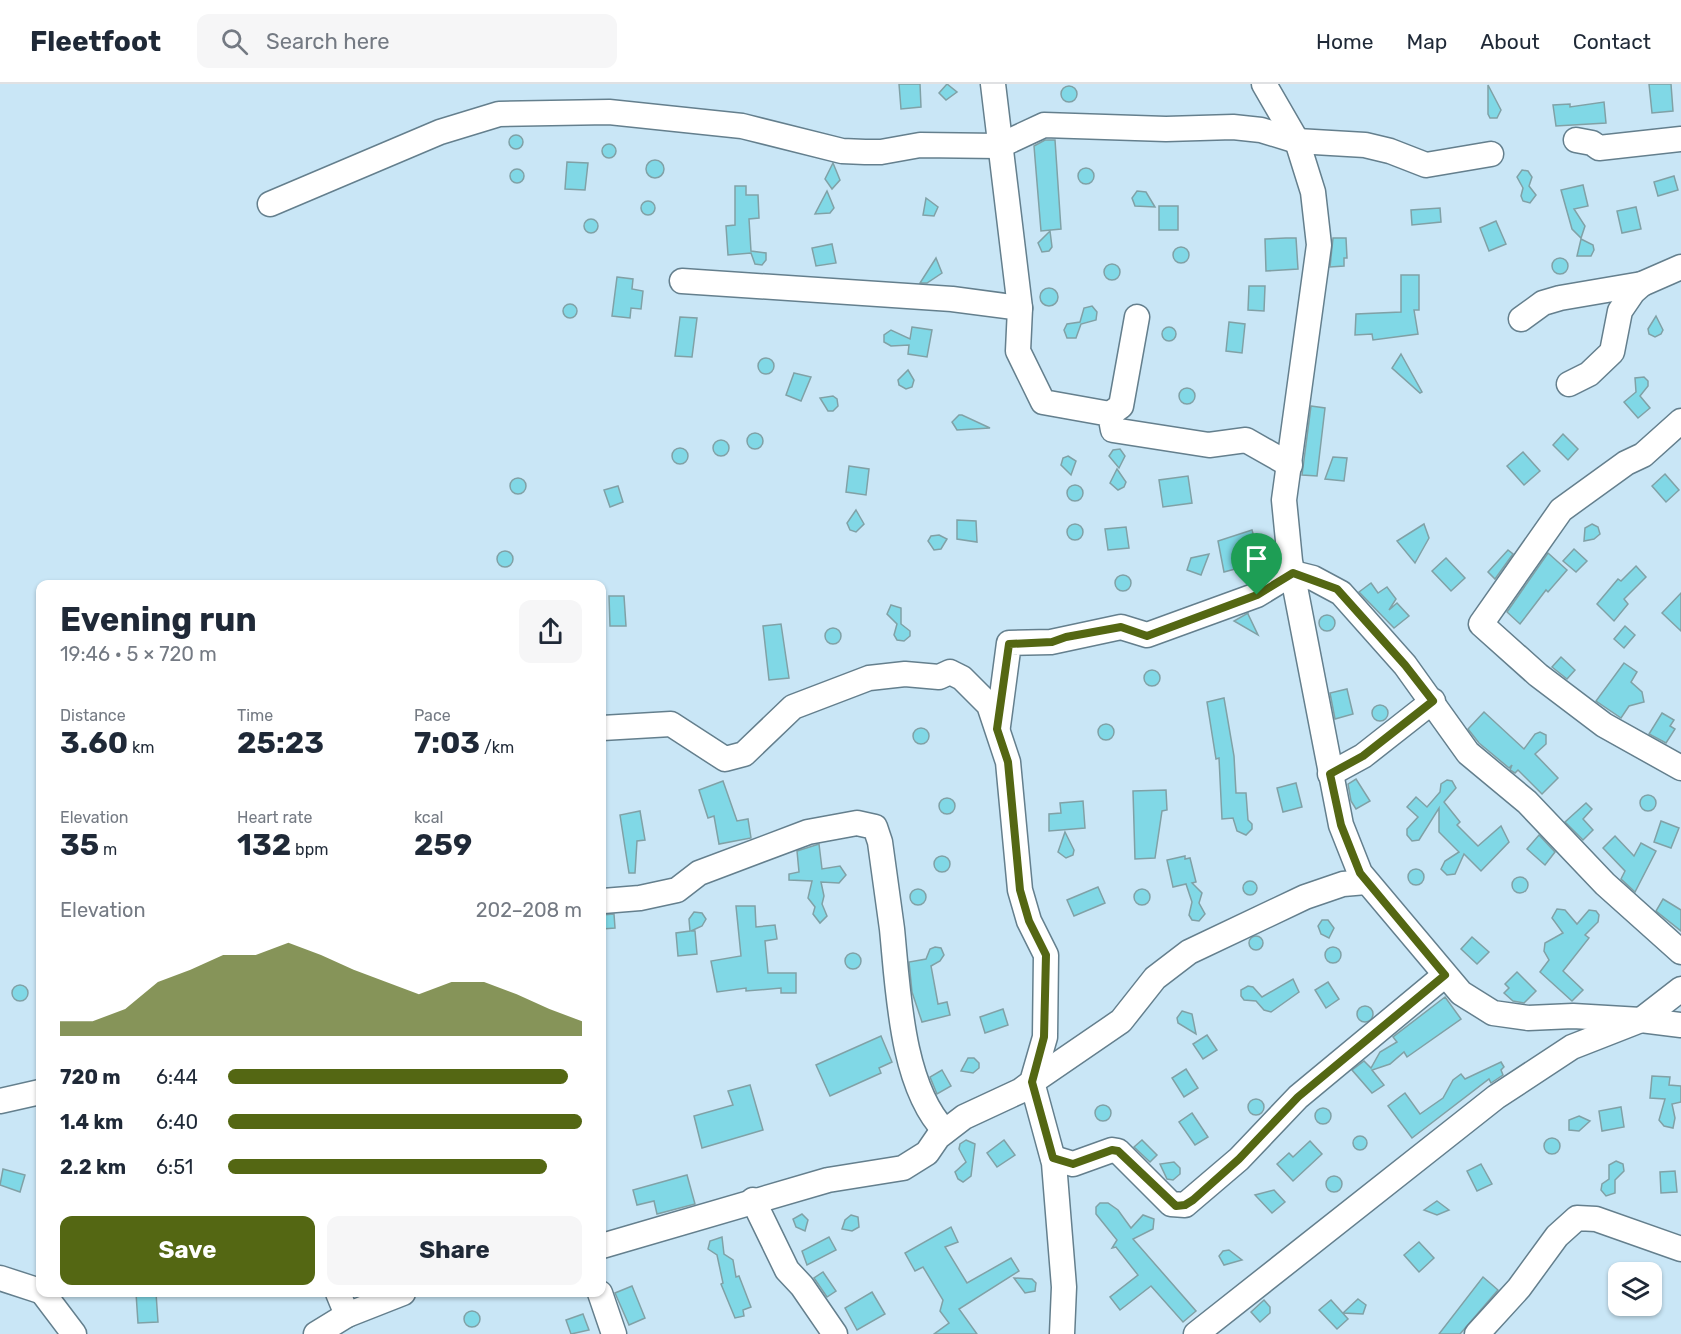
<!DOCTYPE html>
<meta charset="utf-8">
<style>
body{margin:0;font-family:Rubik,sans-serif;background:#f6f6f7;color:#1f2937;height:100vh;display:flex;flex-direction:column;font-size:22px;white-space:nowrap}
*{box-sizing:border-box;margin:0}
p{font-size:20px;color:#747a83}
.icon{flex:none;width:33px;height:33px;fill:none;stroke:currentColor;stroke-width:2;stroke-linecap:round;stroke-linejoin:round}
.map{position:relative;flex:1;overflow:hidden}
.drawer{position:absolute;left:36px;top:496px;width:570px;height:717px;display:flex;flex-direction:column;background:#fff;border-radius:12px;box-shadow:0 2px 4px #0004}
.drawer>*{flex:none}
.fabs{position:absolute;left:1608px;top:1178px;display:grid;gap:12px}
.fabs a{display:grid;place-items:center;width:54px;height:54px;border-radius:12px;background:#fff;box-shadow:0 2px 4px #0004;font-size:30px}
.pin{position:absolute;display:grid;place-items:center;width:51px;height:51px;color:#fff;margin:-62px -26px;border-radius:50% 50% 50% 0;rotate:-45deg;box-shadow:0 0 6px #0007}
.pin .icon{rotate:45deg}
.round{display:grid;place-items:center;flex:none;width:63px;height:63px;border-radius:12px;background:#f6f6f7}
.summary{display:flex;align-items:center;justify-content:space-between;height:102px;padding:0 24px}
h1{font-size:33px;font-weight:700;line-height:45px}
.metrics{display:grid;grid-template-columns:repeat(3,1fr);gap:9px;height:102px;padding:6px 24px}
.metrics div{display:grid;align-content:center}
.metrics b{font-size:30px;font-weight:700}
.metrics small{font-size:16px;font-weight:400}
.metrics p{font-size:16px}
.chart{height:168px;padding:12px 24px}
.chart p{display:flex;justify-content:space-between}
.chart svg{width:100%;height:108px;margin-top:6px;fill:#546713;opacity:.7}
.primary-button{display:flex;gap:12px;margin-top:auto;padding:12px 24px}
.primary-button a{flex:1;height:69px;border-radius:12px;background:#546713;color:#fff;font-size:24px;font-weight:700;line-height:69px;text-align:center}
.primary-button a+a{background:#f6f6f7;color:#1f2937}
ul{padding:0 24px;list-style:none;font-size:20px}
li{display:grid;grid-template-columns:96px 72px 1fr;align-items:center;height:45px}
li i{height:15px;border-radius:8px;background:#546713}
header{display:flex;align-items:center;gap:36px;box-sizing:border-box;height:84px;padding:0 30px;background:#fff;border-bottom:2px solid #e0e1e3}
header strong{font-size:28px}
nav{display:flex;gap:33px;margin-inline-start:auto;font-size:21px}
.search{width:420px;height:54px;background:#f6f6f7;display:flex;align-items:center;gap:15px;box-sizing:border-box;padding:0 21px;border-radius:12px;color:#747a83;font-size:22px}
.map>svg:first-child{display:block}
</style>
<header>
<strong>Fleetfoot</strong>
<div class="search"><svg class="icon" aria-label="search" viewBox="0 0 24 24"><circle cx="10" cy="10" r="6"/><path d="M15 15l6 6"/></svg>Search here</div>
<nav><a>Home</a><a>Map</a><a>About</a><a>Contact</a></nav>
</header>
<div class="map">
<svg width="1681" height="1250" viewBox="0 0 1681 1250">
<rect width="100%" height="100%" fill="#c9e6f6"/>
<g fill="#80d8e6" stroke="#80a1a6" stroke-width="1.5">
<polygon points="899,0 920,0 921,23 901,25"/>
<polygon points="947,0 957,8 946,16 939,9"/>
<polygon points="1649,0 1671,0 1673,27 1652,29"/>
<polygon points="1488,1 1501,26 1497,34 1490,34 1488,30"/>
<circle cx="1069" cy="10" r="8"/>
<polygon points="1604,18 1606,39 1556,42 1553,21 1570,20 1570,23"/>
<circle cx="516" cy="58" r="7"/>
<polygon points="1045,56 1055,56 1061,145 1041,147 1034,62"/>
<circle cx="609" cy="67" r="7"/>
<circle cx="655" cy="85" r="9"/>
<polygon points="567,78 588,79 585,106 565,105"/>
<polygon points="833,79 840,96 832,105 825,95"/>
<circle cx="1086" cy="92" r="8"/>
<circle cx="517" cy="92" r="7"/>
<polygon points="1522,86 1528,87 1532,93 1529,102 1536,111 1530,119 1523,117 1521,112 1523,104 1517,93"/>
<polygon points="1674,92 1678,106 1658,112 1654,98"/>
<polygon points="1583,101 1588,122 1574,125 1585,142 1581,154 1572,145 1561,106"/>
<polygon points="735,102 746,102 746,111 758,111 759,134 749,135 751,167 766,169 766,176 762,181 755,180 751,169 728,171 726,142 735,141"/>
<polygon points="827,107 834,124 830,129 815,130"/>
<polygon points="1137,107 1146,108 1155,123 1135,122 1132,114"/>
<polygon points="926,114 938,123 934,132 923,131"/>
<circle cx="648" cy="124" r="7"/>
<rect x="1159" y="122" width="19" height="24"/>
<polygon points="1636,123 1641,145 1622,149 1617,127"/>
<polygon points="1440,124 1441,138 1412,141 1411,126"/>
<circle cx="591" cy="142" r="7"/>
<polygon points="1496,137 1506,160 1489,167 1480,144"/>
<polygon points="1050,147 1052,163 1049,167 1042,168 1038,159"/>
<polygon points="1286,154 1296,154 1298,185 1266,187 1265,155"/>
<polygon points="1333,154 1346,154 1347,174 1344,174 1344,182 1330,183"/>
<polygon points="1581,155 1593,161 1594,166 1591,172 1577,172"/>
<polygon points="832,160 836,179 816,182 812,164"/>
<circle cx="1181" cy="171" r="8"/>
<polygon points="936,174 942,189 927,199 920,199"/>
<circle cx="1560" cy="182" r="8"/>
<circle cx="1112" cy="188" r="8"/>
<polygon points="1401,191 1419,191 1419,226 1414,226 1418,250 1373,256 1372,250 1355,251 1356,230 1401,228"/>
<polygon points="617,193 633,195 632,205 643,207 641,225 631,224 630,234 612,232"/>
<polygon points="1249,202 1265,202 1264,227 1248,226"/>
<circle cx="1049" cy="213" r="9"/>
<circle cx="570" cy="227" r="7"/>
<polygon points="1092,222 1097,228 1096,236 1081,240 1076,254 1067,254 1064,246 1067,240 1080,238 1084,224"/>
<polygon points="1656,232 1663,246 1661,250 1655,253 1649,250 1648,245"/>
<polygon points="680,233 697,234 692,273 675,272"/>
<polygon points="1229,238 1245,240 1242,269 1226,267"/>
<circle cx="1169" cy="250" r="7"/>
<polygon points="912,243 932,246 927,273 908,270 909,261 891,262 884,258 884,251 891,246 910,255"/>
<polygon points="1401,270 1422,308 1420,309 1392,284"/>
<circle cx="766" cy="282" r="8"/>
<polygon points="908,286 914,296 912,303 906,305 899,301 898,296"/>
<polygon points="794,289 811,293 801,317 786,311"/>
<polygon points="1644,293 1648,297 1648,302 1640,312 1650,324 1638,334 1624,318 1636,308 1635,294"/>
<circle cx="1187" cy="312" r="8"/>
<polygon points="833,312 837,315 838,322 833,327 828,327 820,314"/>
<polygon points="1311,322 1325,324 1317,392 1302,391"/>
<polygon points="959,331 962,331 990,344 957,346 952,338"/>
<circle cx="755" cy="357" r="8"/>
<polygon points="1563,350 1578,365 1568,376 1553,361"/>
<circle cx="721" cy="364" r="8"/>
<circle cx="680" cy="372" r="8"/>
<polygon points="1120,365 1125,372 1119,384 1109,372 1113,366"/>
<polygon points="1523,368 1540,387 1524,401 1507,382"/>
<polygon points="1068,372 1076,377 1071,391 1061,381 1063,374"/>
<polygon points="1333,373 1347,374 1344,397 1325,395"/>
<polygon points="849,382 869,385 866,411 846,408"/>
<polygon points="1117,385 1126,398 1124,403 1118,406 1110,399"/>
<polygon points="1665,390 1679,406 1666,418 1652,402"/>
<polygon points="1188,392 1192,419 1163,423 1159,396"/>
<circle cx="518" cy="402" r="8"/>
<circle cx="1075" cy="409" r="8"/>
<polygon points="618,402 623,418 610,423 604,406"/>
<polygon points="856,426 864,440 856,448 850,446 847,439"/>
<polygon points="957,436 976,437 977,458 957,455"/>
<circle cx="1075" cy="448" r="8"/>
<polygon points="1424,440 1429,454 1415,479 1397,457"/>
<polygon points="1592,440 1598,443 1600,450 1594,455 1584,457 1585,444"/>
<polygon points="1126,443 1129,464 1108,466 1105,445"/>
<polygon points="1252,446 1261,478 1224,488 1218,457"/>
<polygon points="939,451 947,455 941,465 934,466 928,457 931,452"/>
<polygon points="1574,465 1587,477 1576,488 1563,477"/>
<polygon points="1508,466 1513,470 1495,495 1488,488"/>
<circle cx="505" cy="475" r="8"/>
<polygon points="1548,469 1567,486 1548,508 1546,506 1520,540 1507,528"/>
<polygon points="1209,470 1201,491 1187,486 1191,474"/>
<polygon points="1446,474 1465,494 1451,507 1432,487"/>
<polygon points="1636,482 1646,493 1624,515 1628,520 1614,537 1597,520 1618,495 1621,497"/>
<circle cx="1123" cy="499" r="8"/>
<polygon points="1371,499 1378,509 1387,503 1396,515 1389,526 1397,519 1409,532 1394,544 1359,508"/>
<polygon points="1681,509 1681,547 1662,529"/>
<polygon points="609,512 624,512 626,542 610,542"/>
<polygon points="891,521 901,524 901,540 910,547 910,552 904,557 897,556 894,551 897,540 887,530"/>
<polygon points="1248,529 1248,530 1258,551 1234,537"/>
<circle cx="1327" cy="539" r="8"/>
<polygon points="781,540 789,594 769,596 763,542"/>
<polygon points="1625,542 1635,551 1624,564 1614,555"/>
<circle cx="833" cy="552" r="8"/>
<polygon points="1561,573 1575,586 1567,595 1552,583"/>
<polygon points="1624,579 1637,588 1631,598 1642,608 1644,618 1629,622 1621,634 1596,617"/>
<circle cx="1152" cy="594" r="8"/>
<polygon points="1347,605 1353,630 1335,635 1330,609"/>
<polygon points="1224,614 1234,672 1236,709 1246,709 1248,736 1252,740 1252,745 1246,751 1237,747 1233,734 1222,735 1219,674 1216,675 1207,618"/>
<circle cx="1380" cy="629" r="8"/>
<polygon points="1484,628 1524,665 1535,650 1540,648 1546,651 1546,660 1535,670 1558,694 1542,710 1518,686 1515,689 1510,686 1512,681 1509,684 1479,659 1468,645"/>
<polygon points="1662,629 1674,636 1670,642 1675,645 1666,659 1649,650"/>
<circle cx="1106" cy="648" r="8"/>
<circle cx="921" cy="652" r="8"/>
<polygon points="1356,695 1370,717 1356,725 1351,717 1348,700"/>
<polygon points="1447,696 1452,697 1456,704 1444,718 1460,738 1457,741 1478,762 1501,742 1509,758 1481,787 1464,770 1455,790 1447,791 1441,785 1445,777 1459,768 1439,748 1439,724 1419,756 1412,757 1407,751 1407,745 1418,733 1407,723 1416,713 1427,723 1440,708 1441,700"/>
<polygon points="723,697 737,737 748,735 751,754 719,760 714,732 708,734 699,706"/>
<polygon points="1296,699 1302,723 1283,728 1277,704"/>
<polygon points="1166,706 1167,726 1162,727 1155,774 1135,775 1133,707"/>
<circle cx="1648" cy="719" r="8"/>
<circle cx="947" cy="722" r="8"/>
<polygon points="1083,717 1085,744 1049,747 1049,730 1061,729 1060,719"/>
<polygon points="1586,719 1592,725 1583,735 1593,746 1583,756 1565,738"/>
<polygon points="640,727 645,756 637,757 635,789 629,789 620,731"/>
<polygon points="1661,737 1679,744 1671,764 1654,758"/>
<polygon points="1065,748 1074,766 1073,771 1066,774 1058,768"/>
<polygon points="1539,751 1555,768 1545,781 1527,765"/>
<polygon points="1615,752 1634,772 1641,759 1656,767 1635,808 1621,795 1625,787 1603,764"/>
<polygon points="819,760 822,785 840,782 846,791 839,799 821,798 824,812 822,820 827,832 820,839 813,830 815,823 808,814 812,797 789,796 789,790 799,788 797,767"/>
<polygon points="1185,772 1185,775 1190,774 1196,798 1192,799 1202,809 1199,819 1205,830 1199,837 1192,836 1189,831 1192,818 1186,800 1173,803 1167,776"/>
<circle cx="942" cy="780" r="8"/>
<circle cx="1416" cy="793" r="8"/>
<circle cx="1520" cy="801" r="8"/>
<circle cx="1250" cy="804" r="7"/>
<polygon points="1098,803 1105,819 1074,832 1067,816"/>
<circle cx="1142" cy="813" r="8"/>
<circle cx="918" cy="813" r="8"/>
<polygon points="1663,815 1681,826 1681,847 1656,827"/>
<polygon points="736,822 755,822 756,843 775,841 777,855 765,857 768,889 796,889 796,909 781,909 781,904 746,907 746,904 717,908 711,877 741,872"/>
<polygon points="1557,825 1565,826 1577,840 1589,826 1596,827 1599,831 1598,838 1585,851 1589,854 1563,887 1583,906 1572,917 1540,888 1549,876 1544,867 1545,859 1563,849 1552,834"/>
<polygon points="694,828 702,829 706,835 702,842 691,847 695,847 697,870 678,872 676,849 690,847 689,835"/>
<polygon points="614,830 615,844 602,845 602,831"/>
<polygon points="1328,836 1334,844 1329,854 1321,850 1318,842 1322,836"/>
<circle cx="1256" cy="859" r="7"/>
<polygon points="1472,853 1489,868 1477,880 1461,865"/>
<circle cx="1333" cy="871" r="8"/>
<polygon points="935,863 941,864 944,871 940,877 931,882 938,920 947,918 950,931 922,938 912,908 909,878 926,875 930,865"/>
<circle cx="853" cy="877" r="8"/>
<polygon points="1517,888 1536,907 1524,919 1513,917 1504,909 1509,904 1505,900"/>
<polygon points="1293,895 1299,908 1271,928 1264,926 1256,917 1244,916 1241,912 1241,906 1248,902 1253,903 1262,913"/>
<polygon points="1328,898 1339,915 1326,924 1315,906"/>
<circle cx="20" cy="909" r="8"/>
<polygon points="1445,913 1461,935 1407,973 1404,968 1390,980 1372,986 1384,1001 1372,1009 1352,986 1364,977 1371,984 1380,968 1397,958 1393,953"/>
<circle cx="1365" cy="930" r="8"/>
<polygon points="1003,925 1008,941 985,949 980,933"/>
<polygon points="1182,927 1192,930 1196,950 1178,939 1177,934"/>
<polygon points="1207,951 1217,966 1203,975 1193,960"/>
<polygon points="881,952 892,978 879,984 881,989 830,1012 816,981"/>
<polygon points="968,974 974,974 979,979 979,984 973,989 961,987"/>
<polygon points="1501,978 1504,983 1501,986 1503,991 1491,999 1489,995 1412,1054 1388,1022 1405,1009 1420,1030 1443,1014 1453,996 1461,990 1465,995"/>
<polygon points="1186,985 1198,1004 1184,1013 1172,994"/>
<polygon points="942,986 951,1002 937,1010 930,993"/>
<polygon points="1652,992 1670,993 1669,1001 1681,1002 1681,1018 1672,1020 1675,1034 1673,1044 1664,1042 1659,1036 1665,1015 1650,1014"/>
<polygon points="750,1001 763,1046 702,1064 694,1032 733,1021 728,1007"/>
<circle cx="1256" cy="1023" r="8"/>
<circle cx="1103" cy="1029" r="8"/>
<polygon points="1621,1023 1624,1043 1602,1047 1599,1027"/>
<circle cx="1323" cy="1032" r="8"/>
<polygon points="1192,1029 1208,1053 1195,1061 1179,1038"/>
<polygon points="1579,1032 1590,1037 1579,1047 1569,1046 1569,1036"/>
<circle cx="1360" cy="1059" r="7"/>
<circle cx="1552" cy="1062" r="8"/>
<polygon points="966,1056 975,1060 971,1092 963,1098 958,1095 955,1088 966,1078 959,1065 960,1060"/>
<polygon points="1004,1056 1015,1071 997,1083 987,1069"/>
<polygon points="1142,1056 1157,1071 1150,1078 1134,1063"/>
<polygon points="1310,1057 1322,1070 1293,1097 1277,1080 1289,1069 1293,1073"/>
<polygon points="1616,1077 1623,1080 1624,1087 1615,1096 1615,1109 1606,1112 1601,1106 1602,1100 1609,1095 1609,1081"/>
<polygon points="1174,1078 1180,1084 1180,1090 1173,1096 1167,1095 1160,1080"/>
<polygon points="1481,1080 1492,1100 1477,1107 1467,1087"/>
<polygon points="3,1085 25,1091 20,1108 0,1101"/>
<polygon points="1675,1087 1677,1108 1661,1109 1660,1088"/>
<polygon points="687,1091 695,1120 657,1130 654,1117 637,1121 633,1106"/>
<circle cx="1334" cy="1100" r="8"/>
<polygon points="1274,1106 1285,1118 1272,1129 1255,1111"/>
<polygon points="1437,1117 1449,1126 1437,1131 1424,1126"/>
<polygon points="1100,1119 1108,1119 1118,1126 1131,1144 1143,1131 1154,1135 1153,1145 1133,1155 1196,1227 1183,1238 1151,1202 1120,1226 1110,1213 1138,1191 1116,1163 1112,1164 1117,1156 1096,1130 1096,1123"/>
<polygon points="802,1130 808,1136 805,1147 796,1143 793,1135"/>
<polygon points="851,1131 858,1133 859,1143 852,1147 842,1145 845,1136"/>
<polygon points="951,1143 958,1158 945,1163 967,1199 1011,1174 1019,1187 959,1225 977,1250 934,1250 949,1239 940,1227 943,1216 923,1183 915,1187 905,1169"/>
<polygon points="722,1153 724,1170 733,1176 736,1193 739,1192 751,1223 743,1226 744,1232 735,1234 721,1200 723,1199 717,1171 708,1165 710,1157"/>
<polygon points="829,1153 836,1166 807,1181 802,1167"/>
<polygon points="1419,1158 1434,1174 1419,1188 1404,1171"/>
<polygon points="1229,1166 1242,1176 1224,1181 1219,1172 1223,1167"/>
<polygon points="823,1188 836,1207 827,1213 814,1194"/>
<polygon points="1483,1193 1498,1206 1460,1250 1439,1250"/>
<polygon points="1014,1194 1032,1195 1036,1199 1035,1207 1025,1209"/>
<polygon points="632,1202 645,1234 629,1241 615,1209"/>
<polygon points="872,1208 885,1230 857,1246 845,1224"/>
<polygon points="136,1209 156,1209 158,1238 138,1239"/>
<polygon points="1358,1215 1366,1221 1363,1230 1343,1229"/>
<polygon points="1264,1216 1270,1223 1270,1229 1260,1238 1251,1228"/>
<polygon points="1331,1216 1348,1235 1337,1245 1319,1226"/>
<circle cx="472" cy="1235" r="8"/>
<polygon points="583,1230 589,1246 571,1250 566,1236"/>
</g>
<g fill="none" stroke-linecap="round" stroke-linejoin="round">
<g stroke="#647f8d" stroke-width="27">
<g id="minor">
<polyline points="993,0 1020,224 1018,267 1043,318 1110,330 1113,346 1209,361 1246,356 1290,381"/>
<polyline points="1264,0 1297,57 1313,108 1319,161 1284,416 1290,477 1341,741 1360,789 1461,909 1493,929 1528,934 1573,932 1641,936 1681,941"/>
<polyline points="1576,56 1592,59 1599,64 1681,55"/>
<polyline points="270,120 440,48 499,30 609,28 742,42 842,67 865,68 881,68 920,61 999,62 1044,41 1166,45 1233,43 1261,46 1297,57 1365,61 1390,67 1426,81 1491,70"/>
<polyline points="682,197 952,215 1020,224"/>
<polyline points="1521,235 1543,219 1560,214 1642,200 1681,183"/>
<polyline points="1569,300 1589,290 1612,268 1620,227 1633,208 1642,200"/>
<polyline points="1110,330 1121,322 1137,233"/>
<polyline points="1681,337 1643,371 1626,379 1561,426 1481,540 1538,591 1604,641 1681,684"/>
<polyline points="998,642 1009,559 1051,558 1121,543 1147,551 1257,511 1293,489 1313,494 1341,509 1405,581 1468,669 1527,718 1605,800 1681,868"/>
<polyline points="602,644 671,640 725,675 744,670 793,623 869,594 905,590 939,593 950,588 962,594 989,621 1008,678 1020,806 1029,837 1046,871 1045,953 1032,998 1020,1007 964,1033 938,1053 927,1069 903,1084 828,1096 602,1162"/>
<polyline points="1330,690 1363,672 1433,617"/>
<path d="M603,817L640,814L677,806L699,789L808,748L857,739L875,743L880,758C884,787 888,816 892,845C898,904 901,1002 945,1047"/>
<polyline points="0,1017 40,1008"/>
<polyline points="1053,1074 1073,1080 1112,1066 1118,1067 1171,1120 1185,1121 1239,1075 1298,1013 1445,891"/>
<polyline points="753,1116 787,1186 802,1202 835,1250"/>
<polyline points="0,1194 40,1207"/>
<polyline points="43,1209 74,1250"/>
<polyline points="338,1209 347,1231"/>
<polyline points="600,1209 614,1250"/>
<polyline points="316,1250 347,1231 403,1209"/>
<polyline points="1062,1250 1064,1203 1054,1079 1032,998 1121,937 1155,894 1189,868 1305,813 1343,800 1366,798"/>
<polyline points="1196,1250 1496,1013 1572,963 1641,936 1681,905"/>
<polyline points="1477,1250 1519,1204 1557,1152 1577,1134 1596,1135 1681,1165"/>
</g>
</g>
<use href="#minor" stroke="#fff" stroke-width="24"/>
</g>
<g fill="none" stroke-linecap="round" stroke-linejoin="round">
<g stroke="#fff" stroke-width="12">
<polygon id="route" points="1293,489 1337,505 1405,581 1433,617 1363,672 1330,690 1341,741 1360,789 1445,891 1298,1013 1239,1075 1193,1116 1185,1121 1176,1122 1118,1067 1112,1066 1073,1080 1053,1074 1032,998 1044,953 1046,871 1029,837 1020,806 1008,678 997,645 1009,560 1052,558 1066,553 1121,543 1147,552 1257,511"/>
</g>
<use href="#route" stroke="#546713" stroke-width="8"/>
</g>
</svg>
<div class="fabs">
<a><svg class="icon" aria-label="layers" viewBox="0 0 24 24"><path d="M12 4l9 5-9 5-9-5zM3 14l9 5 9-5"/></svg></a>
</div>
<div class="pin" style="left:1257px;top:511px;background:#1e9e55"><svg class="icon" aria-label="arrive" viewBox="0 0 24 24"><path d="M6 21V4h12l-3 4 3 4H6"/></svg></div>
<section class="drawer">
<div class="summary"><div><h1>Evening run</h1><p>19:46 · 5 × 720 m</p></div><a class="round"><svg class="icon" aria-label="share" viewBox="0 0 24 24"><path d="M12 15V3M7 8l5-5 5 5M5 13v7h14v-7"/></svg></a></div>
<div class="metrics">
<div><p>Distance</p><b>3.60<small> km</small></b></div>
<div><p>Time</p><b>25:23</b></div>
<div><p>Pace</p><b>7:03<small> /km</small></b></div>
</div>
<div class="metrics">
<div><p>Elevation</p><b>35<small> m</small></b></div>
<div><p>Heart rate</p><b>132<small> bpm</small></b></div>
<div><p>kcal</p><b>259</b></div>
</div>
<div class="chart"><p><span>Elevation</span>202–208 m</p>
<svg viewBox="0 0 160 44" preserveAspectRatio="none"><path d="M0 44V38L10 38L20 33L30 22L40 17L50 11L60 11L70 6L80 11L90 17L100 22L110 27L120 22L130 22L140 27L150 33L160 38V44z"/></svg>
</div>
<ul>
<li><b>720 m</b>6:44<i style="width:96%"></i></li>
<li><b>1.4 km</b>6:40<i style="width:100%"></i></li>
<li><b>2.2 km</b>6:51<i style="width:90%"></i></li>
</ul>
<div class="primary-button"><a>Save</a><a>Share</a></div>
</section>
</div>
